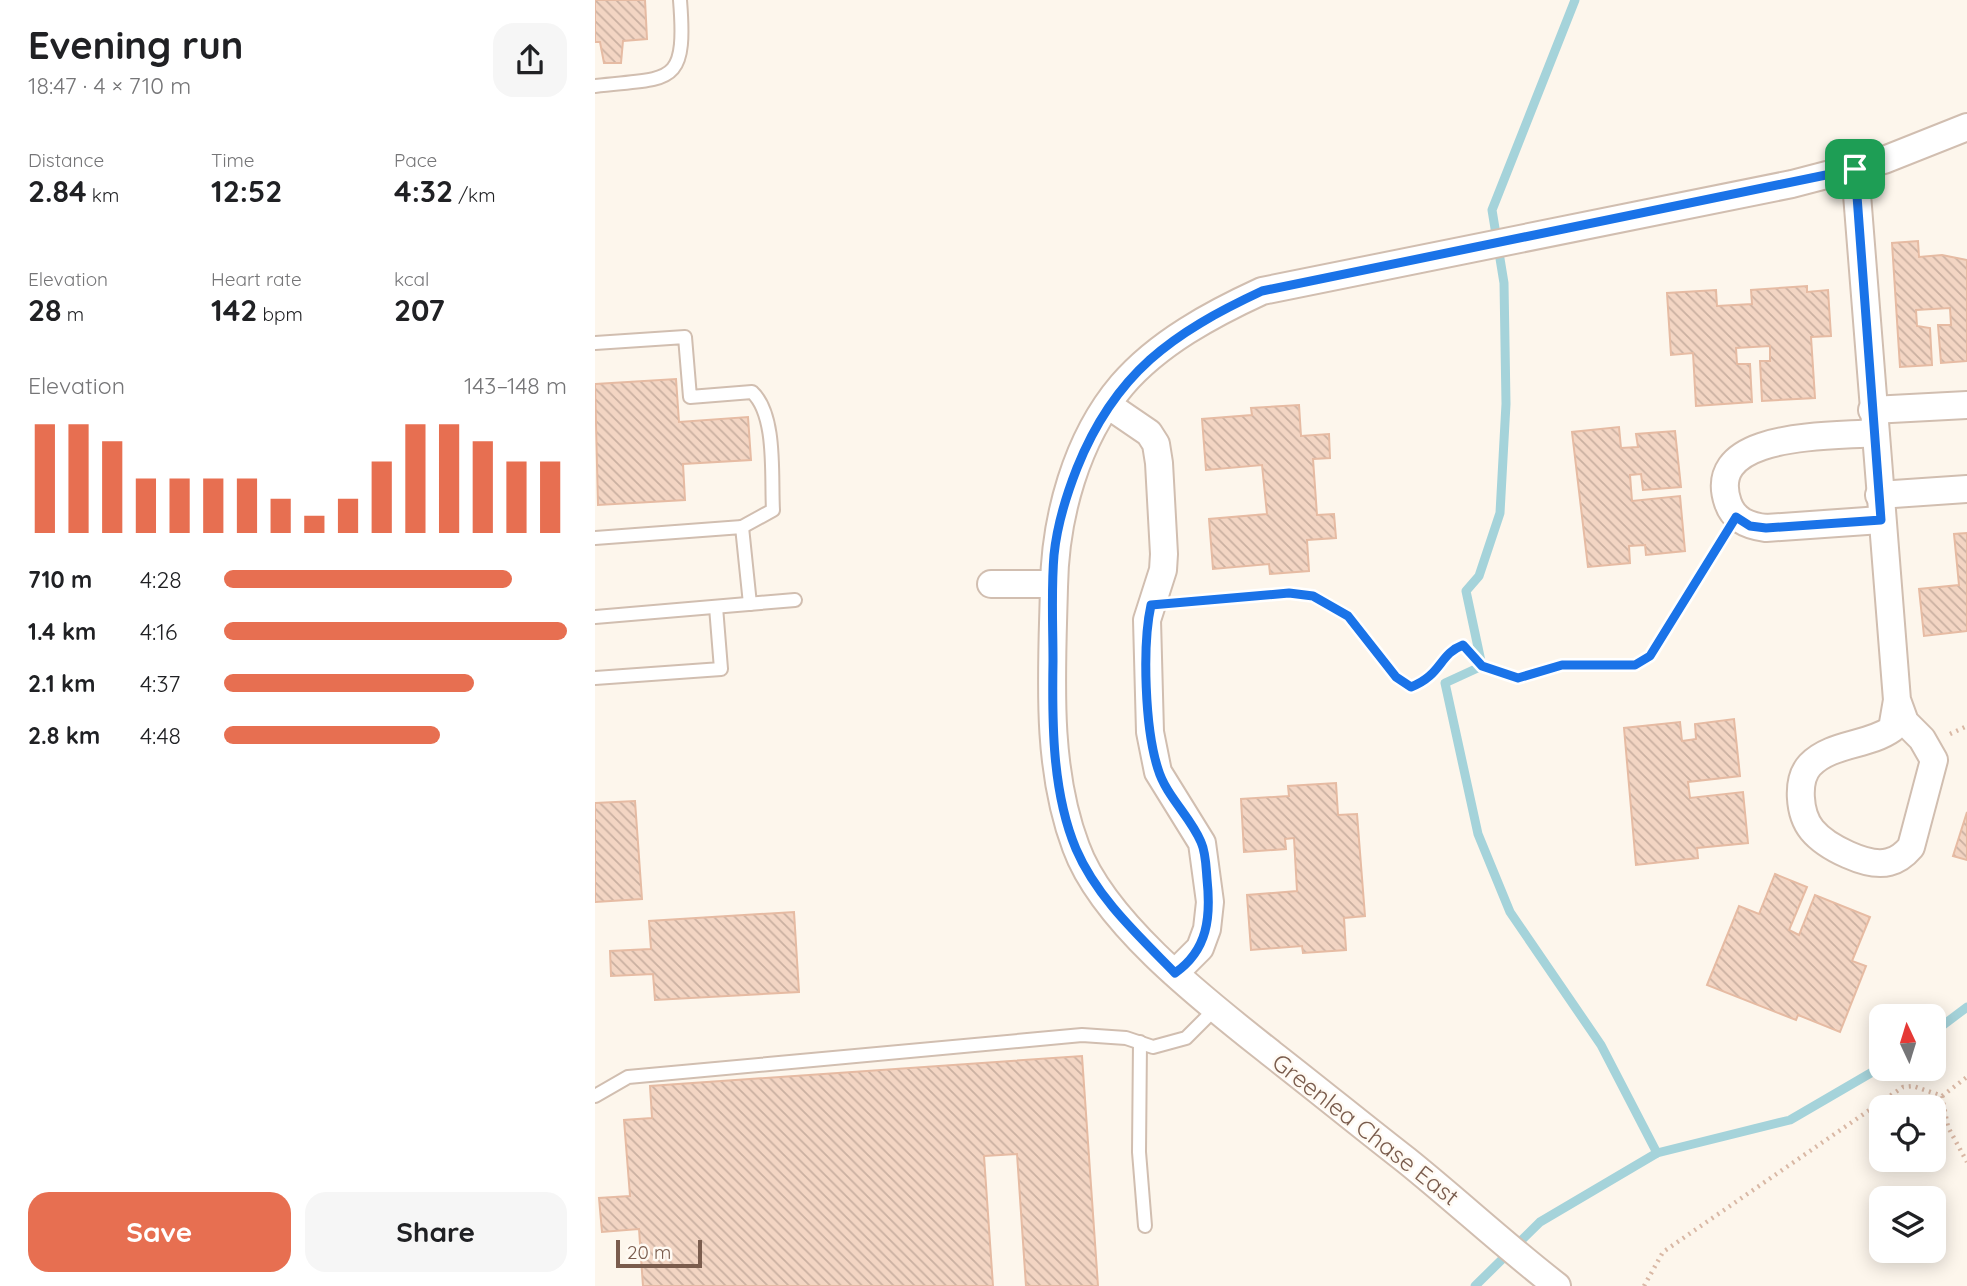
<!DOCTYPE html>
<meta charset="utf-8">
<style>
body{margin:0;font-family:Quicksand,sans-serif;background:#f6f6f6;color:#202124;height:100vh;display:flex;flex-direction:column;font-size:26px;white-space:nowrap}
*{box-sizing:border-box;margin:0}
p{font-size:23px;color:#757577}
.icon{flex:none;width:38px;height:38px;fill:none;stroke:currentColor;stroke-width:2;stroke-linecap:round;stroke-linejoin:round}
.map{position:relative;flex:1;overflow:hidden}
.details{display:flex;flex-direction:column;background:#fff;width:595px}
.details>*{flex:none}
.needle{width:46px;rotate:356deg}
.tools{position:absolute;left:1274px;top:1004px;display:grid;gap:14px}
.tools a{display:grid;place-items:center;width:77px;height:77px;border-radius:14px;background:#fff;box-shadow:0 4px 18px #0003;font-size:35px}
.scale{position:absolute;left:21px;bottom:18px;width:86px;box-sizing:border-box;padding-left:7px;border:4px solid #7a5c4d;border-top:0;font-size:19px;line-height:24px;white-space:nowrap;color:#7a5c4d;-webkit-text-stroke:5px #fffaf3;paint-order:stroke}
.pin{position:absolute;display:grid;place-items:center;width:60px;height:60px;color:#fff;margin:-30px;border-radius:14px;box-shadow:0 4px 10px #0006}
.round{display:grid;place-items:center;flex:none;width:74px;height:74px;border-radius:21px;background:#f6f6f6}
.overview{display:flex;align-items:center;justify-content:space-between;height:119px;padding:0 28px}
h1{font-size:38px;font-weight:800;line-height:52px}
.metrics{display:grid;grid-template-columns:repeat(3,1fr);gap:10px;height:119px;padding:7px 28px}
.metrics div{display:grid;align-content:center}
.metrics b{font-size:30px;font-weight:800}
.metrics small{font-size:19px;font-weight:400}
.metrics p{font-size:19px}
.chart{height:196px;padding:14px 28px}
.chart p{display:flex;justify-content:space-between}
.chart svg{width:100%;height:126px;margin-top:7px;stroke:#e76f51;stroke-width:6}
.primary-button{display:flex;gap:14px;margin-top:auto;padding:14px 28px}
.primary-button a{flex:1;height:80px;border-radius:21px;background:#e76f51;color:#fff;font-size:28px;font-weight:800;line-height:80px;text-align:center}
.primary-button a+a{background:#f6f6f6;color:#202124}
ul{padding:0 28px;list-style:none;font-size:23px}
li{display:grid;grid-template-columns:112px 84px 1fr;align-items:center;height:52px}
li i{height:18px;border-radius:9px;background:#e76f51}
main{display:flex;flex:1;min-height:0}
.map>svg:first-child{display:block}
</style>
<main>
<section class="details">
<div class="overview"><div><h1>Evening run</h1><p>18:47 · 4 × 710 m</p></div><a class="round"><svg class="icon" aria-label="share" viewBox="0 0 24 24"><path d="M12 15V3M7 8l5-5 5 5M5 13v7h14v-7"/></svg></a></div>
<div class="metrics">
<div><p>Distance</p><b>2.84<small> km</small></b></div>
<div><p>Time</p><b>12:52</b></div>
<div><p>Pace</p><b>4:32<small> /km</small></b></div>
</div>
<div class="metrics">
<div><p>Elevation</p><b>28<small> m</small></b></div>
<div><p>Heart rate</p><b>142<small> bpm</small></b></div>
<div><p>kcal</p><b>207</b></div>
</div>
<div class="chart"><p><span>Elevation</span>143–148 m</p>
<svg viewBox="0 0 160 44" preserveAspectRatio="none"><path d="M5 44V6M15 44V6M25 44V12M35 44V25M45 44V25M55 44V25M65 44V25M75 44V32M85 44V38M95 44V32M105 44V19M115 44V6M125 44V6M135 44V12M145 44V19M155 44V19"/></svg>
</div>
<ul>
<li><b>710 m</b>4:28<i style="width:84%"></i></li>
<li><b>1.4 km</b>4:16<i style="width:100%"></i></li>
<li><b>2.1 km</b>4:37<i style="width:73%"></i></li>
<li><b>2.8 km</b>4:48<i style="width:63%"></i></li>
</ul>
<div class="primary-button"><a>Save</a><a>Share</a></div>
</section>
<div class="map">
<svg width="1372" height="1286" viewBox="0 0 1372 1286">
<defs>
<pattern id="building-back-hatch" width="6" height="6" patternUnits="userSpaceOnUse" patternTransform="scale(1.75)"><rect width="6" height="6" fill="#f3d5c3"/><path d="M-1 5l2 2M0 0l6 6M5-1l2 2" fill="none" stroke="#cab0a1"/></pattern>
</defs>
<rect width="100%" height="100%" fill="#fdf6ec"/>
<g fill="none" stroke-linecap="round" stroke-linejoin="round">
<g stroke="#a5d3da" stroke-width="9">
<polyline points="980,0 897,210 909,283 911,404 905,513 884,576 871,591 887,666 850,683 883,834 915,912 1006,1045 1062,1153"/>
<polyline points="1339,1032 1372,1007"/>
<polyline points="880,1286 945,1222 1062,1153 1195,1120 1286,1067"/>
</g>
</g>
<g fill="url(#building-back-hatch)" stroke="#e6bba3" stroke-width="2">
<polygon points="0,0 50,0 52,39 28,41 26,63 9,63 5,42 0,42"/>
<polygon points="1323,241 1324,257 1347,255 1372,260 1372,361 1346,363 1343,325 1356,325 1355,308 1321,310 1322,326 1335,328 1337,365 1305,367 1297,243"/>
<polygon points="1212,286 1212,292 1233,290 1236,336 1216,337 1220,398 1167,401 1165,361 1175,361 1175,346 1141,348 1142,364 1155,364 1157,402 1101,406 1098,353 1076,355 1072,293 1121,290 1122,306 1157,304 1156,290"/>
<polygon points="81,379 84,422 153,417 156,460 88,464 90,500 3,505 0,384"/>
<polygon points="704,405 706,436 734,434 735,458 718,459 722,515 739,514 741,538 712,540 714,571 675,574 674,564 618,569 614,519 672,514 667,465 611,470 607,419 657,415 656,408"/>
<polygon points="1024,427 1026,448 1043,447 1041,434 1080,431 1086,487 1048,490 1046,474 1035,475 1037,501 1085,496 1090,551 1051,555 1050,545 1034,546 1035,563 993,567 977,432"/>
<polygon points="1372,533 1372,631 1329,636 1324,589 1364,585 1359,534"/>
<polygon points="1139,719 1145,776 1093,782 1095,798 1148,792 1153,843 1102,848 1103,858 1041,865 1029,728 1085,722 1087,741 1101,739 1100,724"/>
<polygon points="741,783 743,815 762,814 770,916 749,918 751,950 708,953 707,946 656,950 652,895 702,891 699,838 690,839 691,849 649,852 646,799 694,796 693,786"/>
<polygon points="40,801 47,899 0,902 0,803"/>
<polygon points="1372,812 1372,860 1358,856"/>
<polygon points="1180,874 1212,887 1194,930 1204,935 1220,895 1275,917 1257,961 1271,966 1245,1032 1203,1015 1201,1020 1112,985 1144,906 1164,914"/>
<polygon points="199,912 204,992 60,1000 58,974 16,976 15,951 56,949 54,921"/>
<polygon points="487,1056 503,1286 431,1286 422,1154 389,1156 398,1286 48,1286 44,1229 7,1232 4,1198 35,1196 29,1120 57,1118 55,1086"/>
</g>
<g fill="none" stroke-linecap="round" stroke-linejoin="round">
<g stroke="#d1beb0" stroke-width="16">
<g id="lane">
<path d="M0,86C76,77 92,88 85,0"/>
<path d="M0,343L90,337L95,397L157,392C182,415 176,477 178,510L147,527"/>
<polyline points="0,538 147,527 155,604"/>
<polyline points="0,617 200,600"/>
<polyline points="0,678 126,669 121,607"/>
<polyline points="545,1042 544,1152 550,1226"/>
<polyline points="0,1096 33,1077 487,1035 531,1038 558,1047 591,1038 620,1009"/>
</g>
</g>
<g stroke="#d1beb0" stroke-width="30">
<g id="street">
<path d="M1260,169L1302,700L1297,729C1273,746 1236,743 1215,765C1201,780 1204,814 1217,830C1231,847 1273,868 1294,862C1303,860 1310,854 1316,847L1339,760L1327,739L1310,722L1302,700"/>
<polyline points="513,405 554,433 561,444 564,463 569,554 568,570 552,620 555,732 563,772 607,843 615,902 612,929 605,948 580,973"/>
<polyline points="1277,410 1372,405"/>
<path d="M1279,433C1237,437 1108,431 1133,503C1139,521 1155,526 1171,528L1286,520"/>
<polyline points="1284,495 1372,489"/>
<polyline points="396,584 459,584"/>
<path d="M962,1286C910,1246 862,1201 811,1160C766,1125 722,1089 677,1054C614,1004 509,924 481,847C450,765 457,672 459,587C460,518 481,439 527,385C563,343 617,314 667,291L1197,184L1289,160L1372,127"/>
</g>
</g>
<g stroke="#d9b8a5" stroke-width="4.5" stroke-dasharray="2 5" stroke-linecap="butt">
<path d="M584,603C633,599 719,578 755,619C776,642 789,670 816,687L835,680L858,649L868,644L887,666L924,678L967,665H1040L1055,656L1127,539"/>
<polyline points="1355,734 1372,726"/>
<polyline points="1347,1096 1353,1127 1372,1162"/>
<polyline points="1049,1286 1068,1252 1308,1087 1318,1086 1347,1096 1372,1077"/>
</g>
<use href="#lane" stroke="#fff" stroke-width="12"/>
<use href="#street" stroke="#fff" stroke-width="26"/>
</g>
<g fill="none" stroke-linecap="round" stroke-linejoin="round">
<g stroke="#fff" stroke-width="14">
<path id="route" d="M1260,169L1286,520L1171,528L1155,526L1141,517L1055,656L1040,665H967L923,678L887,666L868,645C844,654 847,675 816,687L801,677L753,616L718,596L694,593L556,605C547,646 550,729 563,769C571,796 595,816 606,842C611,853 611,867 612,879C616,917 613,950 580,973C544,936 502,898 481,849C457,792 457,722 458,661C458,626 456,590 459,555C462,525 471,496 482,468C520,373 577,333 667,291Z"/>
</g>
<use href="#route" stroke="#1a73e8" stroke-width="9"/>
</g>
<g text-anchor="middle" dominant-baseline="central" stroke-width="5" stroke-linejoin="round" paint-order="stroke">
<g font-size="24" fill="#7a5c4d" stroke="#fffaf3">
<text transform="translate(771 1129) rotate(38)">Greenlea Chase East</text>
</g>
</g>
</svg>
<div class="tools">
<a><svg class="needle" viewBox="-14 -14 28 28"><path d="M0-13l5 13h-10z" fill="#e53935"/><path d="M0 13l5-13h-10z" fill="#757577"/></svg></a>
<a><svg class="icon" aria-label="locate" viewBox="0 0 24 24"><circle cx="12" cy="12" r="6"/><path d="M12 2v4M12 18v4M2 12h4M18 12h4"/></svg></a>
<a><svg class="icon" aria-label="layers" viewBox="0 0 24 24"><path d="M12 4l9 5-9 5-9-5zM3 14l9 5 9-5"/></svg></a>
</div>
<div class="scale">20 m</div>
<div class="pin" style="left:1260px;top:169px;background:#1e9e55"><svg class="icon" aria-label="arrive" viewBox="0 0 24 24"><path d="M6 21V4h12l-3 4 3 4H6"/></svg></div>
</div>
</main>
